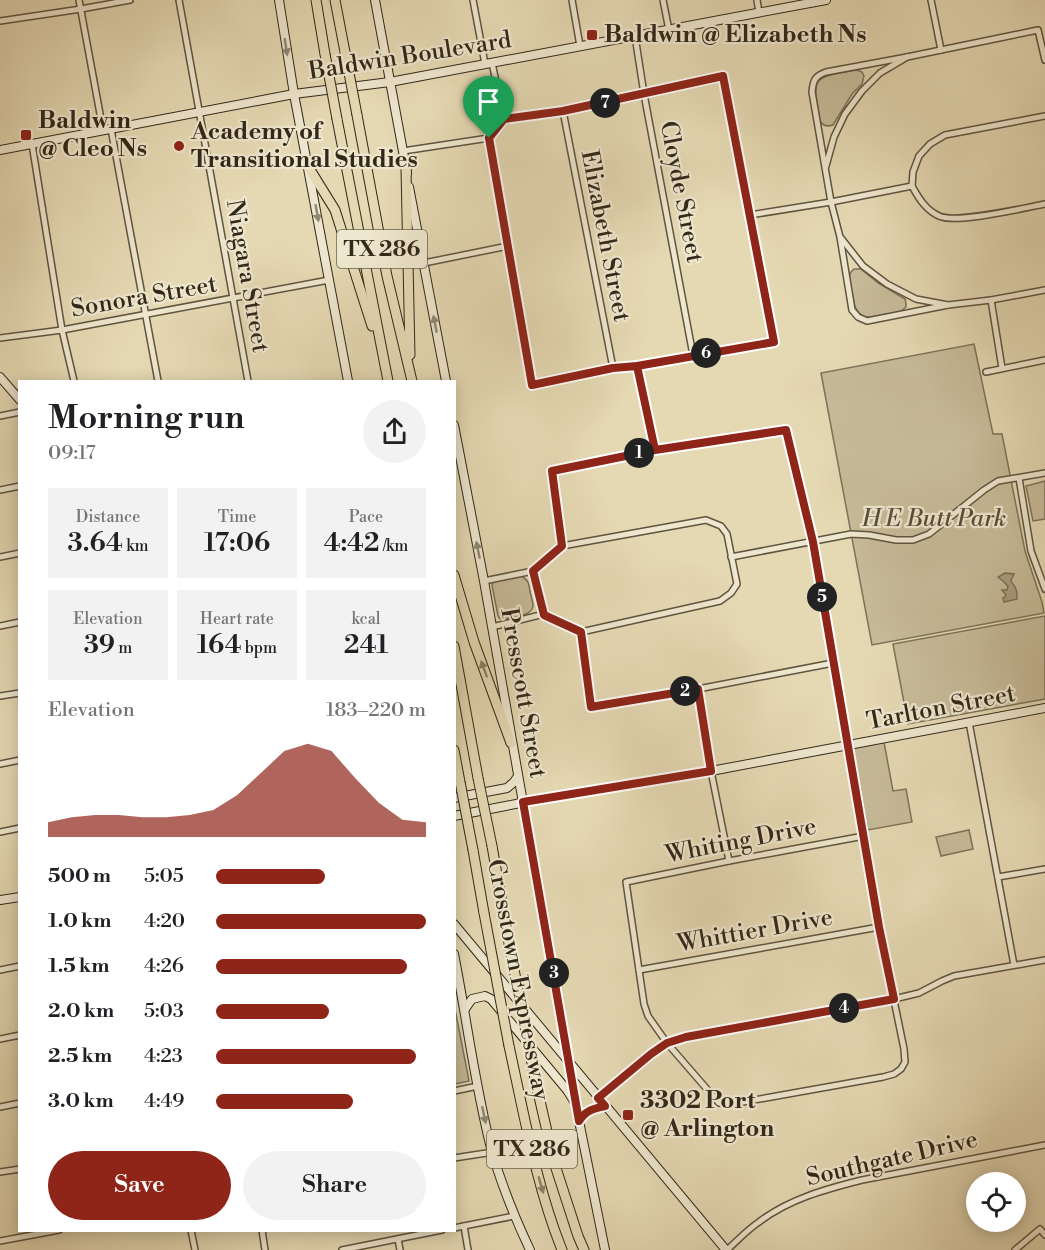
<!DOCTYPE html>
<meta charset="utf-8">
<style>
body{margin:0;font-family:"Libre Bodoni",serif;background:#f2f2f2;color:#202124;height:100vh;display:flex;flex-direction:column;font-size:22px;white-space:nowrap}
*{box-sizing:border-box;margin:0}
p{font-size:20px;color:#757577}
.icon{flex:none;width:33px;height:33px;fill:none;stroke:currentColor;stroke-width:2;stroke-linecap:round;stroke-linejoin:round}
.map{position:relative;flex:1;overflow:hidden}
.drawer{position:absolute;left:18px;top:380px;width:438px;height:852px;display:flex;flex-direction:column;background:#fff;border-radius:0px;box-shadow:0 3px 15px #0003}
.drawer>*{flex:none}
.controls{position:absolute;left:966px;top:1172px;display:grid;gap:12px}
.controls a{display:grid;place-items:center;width:60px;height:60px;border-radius:50%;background:#fff;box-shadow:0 3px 15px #0003;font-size:30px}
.pin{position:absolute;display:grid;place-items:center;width:51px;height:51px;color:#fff;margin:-62px -26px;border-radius:50% 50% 50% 0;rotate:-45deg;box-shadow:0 0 6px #0007}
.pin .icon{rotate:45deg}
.km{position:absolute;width:30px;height:30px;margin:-15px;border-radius:50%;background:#222;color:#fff;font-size:16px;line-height:30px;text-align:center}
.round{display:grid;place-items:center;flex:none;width:63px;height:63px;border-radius:32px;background:#f2f2f2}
.overview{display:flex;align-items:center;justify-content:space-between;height:102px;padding:0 30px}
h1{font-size:33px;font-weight:600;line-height:45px}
.stats{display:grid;grid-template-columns:repeat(3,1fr);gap:9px;height:102px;padding:6px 30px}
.stats div{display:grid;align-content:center;border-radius:0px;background:#f2f2f2;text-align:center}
.stats b{font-size:26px;font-weight:600}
.stats small{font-size:16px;font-weight:400}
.stats p{font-size:16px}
.chart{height:168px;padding:12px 30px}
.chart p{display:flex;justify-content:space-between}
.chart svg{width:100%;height:108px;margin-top:6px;fill:#8f2418;opacity:.7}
.cta{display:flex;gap:12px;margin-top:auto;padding:12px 30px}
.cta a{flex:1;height:69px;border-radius:36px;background:#8f2418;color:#fff;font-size:24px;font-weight:600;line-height:69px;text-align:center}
.cta a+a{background:#f2f2f2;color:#202124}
ul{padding:0 30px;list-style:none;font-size:20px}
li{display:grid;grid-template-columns:96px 72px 1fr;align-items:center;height:45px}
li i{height:15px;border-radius:8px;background:#8f2418}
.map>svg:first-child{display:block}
</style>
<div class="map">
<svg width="1045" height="1250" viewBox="0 0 1045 1250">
<rect width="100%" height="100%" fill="#e5d9b3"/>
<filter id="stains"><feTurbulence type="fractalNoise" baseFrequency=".00333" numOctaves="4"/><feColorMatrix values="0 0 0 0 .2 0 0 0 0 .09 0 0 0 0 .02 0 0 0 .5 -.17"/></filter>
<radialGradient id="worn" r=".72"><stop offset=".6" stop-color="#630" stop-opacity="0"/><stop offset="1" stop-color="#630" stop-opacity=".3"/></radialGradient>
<g fill="#c7bb99" stroke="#7c7259" stroke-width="1.5">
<path d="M857,70L862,72L864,76L862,84L852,94L833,125C827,127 823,126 820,121C812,75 812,78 857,70Z"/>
<polygon points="854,269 861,269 878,283 905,299 906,303 906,307 900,312 870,317 865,317 859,313 855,307 849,277 851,272"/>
<polygon points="974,344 993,434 1002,434 1025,551 1042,602 1044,613 872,645 821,373"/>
<polygon points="1045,481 1045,519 1033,521 1026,486"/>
<path d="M521,576C529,580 529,584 530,592C531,596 533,602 533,606C532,617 509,618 500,619L498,616L492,585L494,581Z"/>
<polygon points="1045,616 1045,699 908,724 893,644"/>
<polygon points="884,742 893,791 906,789 912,822 868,830 853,748"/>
<polygon points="969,830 973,849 941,856 936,837"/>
<polygon points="455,1009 469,1081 455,1084 454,1084"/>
</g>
<path fill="#a89d7f" stroke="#796e56" stroke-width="1.5" d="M1005,573L1014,574C1009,584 1011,580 1015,587C1017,590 1017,596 1017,599L1004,602L1003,598L1005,597L1006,595L1002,590H1007L1008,586C1005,583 1002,580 998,577Z"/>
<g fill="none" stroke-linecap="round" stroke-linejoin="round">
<g stroke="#5f5440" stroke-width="8">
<g id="street">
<polyline points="79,0 103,130"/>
<polyline points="179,0 248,381"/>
<polyline points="473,0 485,64"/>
<polyline points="572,0 580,46"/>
<polyline points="663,0 669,30"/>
<polyline points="757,0 759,13"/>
<polyline points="931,0 941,50"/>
<polyline points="0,21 81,9 130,0"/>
<polyline points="635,36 644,94 693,355"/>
<path d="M907,57L826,72C815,76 813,80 812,92L831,202L840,237L852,310L858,317L867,321L948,305"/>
<polyline points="492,63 504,119"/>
<polyline points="563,111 613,368"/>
<polyline points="111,129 158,381"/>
<polyline points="32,144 62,330 74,381"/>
<path d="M403,151L489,138L504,119L563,111L723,77L774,342C693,355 612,368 532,385L489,138"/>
<polyline points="826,166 834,137 845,114 862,91 880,73 907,57 1038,30 1045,60"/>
<polyline points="912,186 913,172 919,156 930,144 945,135 1045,116"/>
<path d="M912,186C919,199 926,210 939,216C956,224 1024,208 1045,204"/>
<polyline points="750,215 831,202 912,186"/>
<polyline points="841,238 863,266 887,284 916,299 948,305 991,300 1045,290"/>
<polyline points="424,263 508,246"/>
<polyline points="991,300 1002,368"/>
<polyline points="0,338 62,330 329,280"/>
<polyline points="637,366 655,450"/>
<polyline points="986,372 1045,360"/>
<polyline points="0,416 20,412"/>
<polyline points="1019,478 1031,551 1045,589"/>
<polyline points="0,490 20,486"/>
<polyline points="562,546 552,471 655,450 786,430 813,542 879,927 904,1049 905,1062 901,1069 894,1074 883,1077 732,1104 719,1103 667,1043 648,1016 644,1004 639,970 626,882 729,861 864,836"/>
<polyline points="0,557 20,553"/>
<polyline points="731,557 851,534 869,535 896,540 913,540 929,534 984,490 998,481 1045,473"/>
<polyline points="533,571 544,614"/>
<polyline points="484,581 533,571 562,546 706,520 721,526 727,534 737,584 731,593 720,601 581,632 544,614 492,627"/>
<polyline points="0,626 20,622"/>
<polyline points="581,632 591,707 698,689 833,663"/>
<polyline points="698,689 711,771 729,861"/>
<polyline points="0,696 20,693"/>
<polyline points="969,722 1014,965"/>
<polyline points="0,764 20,760"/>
<polyline points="0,832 20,828"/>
<polyline points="998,877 1045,869"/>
<polyline points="0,970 20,966"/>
<polyline points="639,970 879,927"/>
<polyline points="0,1039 20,1035"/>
<polyline points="454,1091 478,1086"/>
<polyline points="598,1098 651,1054 667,1043 686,1037 894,999 919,993 942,981 954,976 1045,960"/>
<polyline points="0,1107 20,1103"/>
<polyline points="454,1158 493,1152"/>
<polyline points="0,1172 20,1169"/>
<polyline points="464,1226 468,1250"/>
<polyline points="454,1228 514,1216"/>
<polyline points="191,1230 195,1250"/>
<polyline points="262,1230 265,1250"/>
<polyline points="398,1239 400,1250"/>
<polyline points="0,1241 59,1230"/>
<polyline points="342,1250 442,1230"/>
<path d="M727,1250C737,1241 747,1230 759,1222C789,1199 826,1189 862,1180L1045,1145"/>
<polyline points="1015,1250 1040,1229 1045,1235"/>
</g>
</g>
<g stroke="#322819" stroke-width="10">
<g id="secondary">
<polyline points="279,0 294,94 348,381"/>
<polyline points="375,0 407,173"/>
<polyline points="0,150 294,94 390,82 826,0"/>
<polyline points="409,187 446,381"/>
<polyline points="0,377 20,400"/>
<polyline points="454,425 484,581 579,1121 605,1250"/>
<polyline points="454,798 507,788 514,782 518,776"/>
<polyline points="454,816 531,801 711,771 1045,708"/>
<polyline points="0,900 20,897"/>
<polyline points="454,924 726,1250"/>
<path d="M454,954C467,1020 475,1087 492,1152C502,1186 515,1218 530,1250"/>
<polyline points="465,1009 472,999 485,996 491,999 567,1090 574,1101"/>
<path d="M579,1121C586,1110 593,1109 605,1106"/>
</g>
</g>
<g stroke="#322819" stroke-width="11">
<g id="highway">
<polyline points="316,0 325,54"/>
<polyline points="335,0 345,52"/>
<polyline points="357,115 387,276 412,381"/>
<polyline points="337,119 388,381"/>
<polyline points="309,168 335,210 372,326"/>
<polyline points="406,169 410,355"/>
<polyline points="454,575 474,642 511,743"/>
<polyline points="454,646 478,778"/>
<polyline points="454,750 460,782"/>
<polyline points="492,846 509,943"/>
<polyline points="473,850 484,913"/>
<path d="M509,1046C524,1114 536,1185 562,1250"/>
<polyline points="535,1079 554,1162 578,1236 584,1250"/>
</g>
</g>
<use href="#street" stroke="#eee6ce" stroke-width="5"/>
<use href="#secondary" stroke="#eee6ce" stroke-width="8"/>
<use href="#highway" stroke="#e5d9b3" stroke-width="9"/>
<g stroke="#322819" stroke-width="11" stroke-linecap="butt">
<g id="highway-bridge">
<polyline points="345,52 357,115"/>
<polyline points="325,54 337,119"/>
<polyline points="478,778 492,846"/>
<polyline points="460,782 473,850"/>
<polyline points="484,913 509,1046"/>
<polyline points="509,943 535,1079"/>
</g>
</g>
<use href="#highway-bridge" stroke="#e5d9b3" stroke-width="9"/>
</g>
<defs><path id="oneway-solid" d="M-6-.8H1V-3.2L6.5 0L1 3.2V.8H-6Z" transform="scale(1.5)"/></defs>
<g fill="#908774">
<use href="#oneway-solid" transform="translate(286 47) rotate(81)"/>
<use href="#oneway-solid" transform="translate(317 213) rotate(80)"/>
<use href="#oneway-solid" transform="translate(435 324) rotate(-101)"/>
<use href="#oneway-solid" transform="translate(478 550) rotate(-101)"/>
<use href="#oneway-solid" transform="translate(484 1115) rotate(78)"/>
</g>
<g fill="#8c8066">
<use href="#oneway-solid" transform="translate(484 669) rotate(-110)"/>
<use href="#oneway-solid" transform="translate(541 1185) rotate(74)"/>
</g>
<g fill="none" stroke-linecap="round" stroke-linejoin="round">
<g stroke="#fff" stroke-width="12">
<path id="route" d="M489,138L532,385L613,368L637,366L655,450L552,471L562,546L533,571L544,615L581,632L591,707L698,689L711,771L523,802L579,1121C586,1110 593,1109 605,1106L598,1098L651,1054L667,1043L686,1037L894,999L879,927L813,542L786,430L655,450L637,366L774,342L723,76L563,111L504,119L489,138"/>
</g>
<use href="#route" stroke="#8f2418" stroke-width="8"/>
</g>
<g fill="#8f2418" stroke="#eee6ce" stroke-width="2">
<rect x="586" y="29" width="12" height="12" rx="3"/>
<rect x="20" y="129" width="12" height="12" rx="3"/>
<circle cx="179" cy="146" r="6"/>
<rect x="622" y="1109" width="12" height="12" rx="3"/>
</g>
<g text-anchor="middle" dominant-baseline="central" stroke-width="4.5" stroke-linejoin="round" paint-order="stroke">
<g fill="#eee6ce" stroke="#6a614f" stroke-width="1.5">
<rect x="337" y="230" width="90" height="38" rx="4.5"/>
<rect x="487" y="1130" width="90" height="38" rx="4.5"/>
</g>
<g font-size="22" font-weight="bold" fill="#322819">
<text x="382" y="249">TX 286</text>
<text x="532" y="1149">TX 286</text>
</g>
<g font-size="24" font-weight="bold" fill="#322819" stroke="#eee6ce" text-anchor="start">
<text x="604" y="35">Baldwin @ Elizabeth Ns</text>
<text x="38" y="121">Baldwin<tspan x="38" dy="28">@ Cleo Ns</tspan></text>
<text x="191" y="132">Academy of<tspan x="191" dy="28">Transitional Studies</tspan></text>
<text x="640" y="1101">3302 Port<tspan x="640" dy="28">@ Arlington</tspan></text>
</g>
<g font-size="24" fill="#322819" stroke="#eee6ce">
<text transform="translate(410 56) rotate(-9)">Baldwin Boulevard</text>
<text transform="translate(681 192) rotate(79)">Cloyde Street</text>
<text transform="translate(605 236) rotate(79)">Elizabeth Street</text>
<text transform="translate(247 276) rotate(80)">Niagara Street</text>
<text transform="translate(144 297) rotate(-10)">Sonora Street</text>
<text transform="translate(523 693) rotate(80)">Presscott Street</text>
<text transform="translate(941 708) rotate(-11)">Tarlton Street</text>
<text transform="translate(741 841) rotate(-11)">Whiting Drive</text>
<text transform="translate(755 931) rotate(-10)">Whittier Drive</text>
<text transform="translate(518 980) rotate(79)">Crosstown Expressway</text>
<text transform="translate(892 1159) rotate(-13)">Southgate Drive</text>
</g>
<g font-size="24" font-style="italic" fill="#574d39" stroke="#eee6ce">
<text x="934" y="519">H E Butt Park</text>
</g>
</g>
<rect width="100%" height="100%" filter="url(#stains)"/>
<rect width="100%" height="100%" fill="url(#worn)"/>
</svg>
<div class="controls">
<a><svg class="icon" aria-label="locate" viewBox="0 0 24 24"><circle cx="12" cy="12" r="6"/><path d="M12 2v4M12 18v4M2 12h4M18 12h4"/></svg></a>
</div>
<div class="pin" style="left:489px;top:138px;background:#1e9e55"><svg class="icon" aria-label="arrive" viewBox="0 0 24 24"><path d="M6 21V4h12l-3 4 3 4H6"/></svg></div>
<b class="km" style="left:639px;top:453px">1</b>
<b class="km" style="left:685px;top:691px">2</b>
<b class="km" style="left:554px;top:973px">3</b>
<b class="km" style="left:844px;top:1008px">4</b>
<b class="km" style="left:822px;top:597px">5</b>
<b class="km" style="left:706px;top:353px">6</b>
<b class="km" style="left:605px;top:103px">7</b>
<section class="drawer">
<div class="overview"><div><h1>Morning run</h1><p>09:17</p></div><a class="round"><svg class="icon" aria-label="share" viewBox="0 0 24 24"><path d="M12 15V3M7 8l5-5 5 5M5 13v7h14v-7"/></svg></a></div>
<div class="stats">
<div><p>Distance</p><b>3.64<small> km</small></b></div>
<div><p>Time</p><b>17:06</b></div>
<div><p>Pace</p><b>4:42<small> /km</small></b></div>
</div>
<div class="stats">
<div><p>Elevation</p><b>39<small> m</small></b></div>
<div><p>Heart rate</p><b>164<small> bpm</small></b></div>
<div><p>kcal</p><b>241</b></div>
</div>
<div class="chart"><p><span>Elevation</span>183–220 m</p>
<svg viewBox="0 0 160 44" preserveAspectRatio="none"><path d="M0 44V38L10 36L20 35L30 35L40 36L50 36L60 35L70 33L80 27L90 18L100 9L110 6L120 9L130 20L140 30L150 37L160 38V44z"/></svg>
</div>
<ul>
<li><b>500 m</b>5:05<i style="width:52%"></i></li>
<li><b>1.0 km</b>4:20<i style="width:100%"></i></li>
<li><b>1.5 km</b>4:26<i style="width:91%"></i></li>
<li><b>2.0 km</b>5:03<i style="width:54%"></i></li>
<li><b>2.5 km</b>4:23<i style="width:95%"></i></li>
<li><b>3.0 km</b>4:49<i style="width:65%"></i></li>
</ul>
<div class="cta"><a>Save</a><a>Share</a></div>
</section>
</div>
